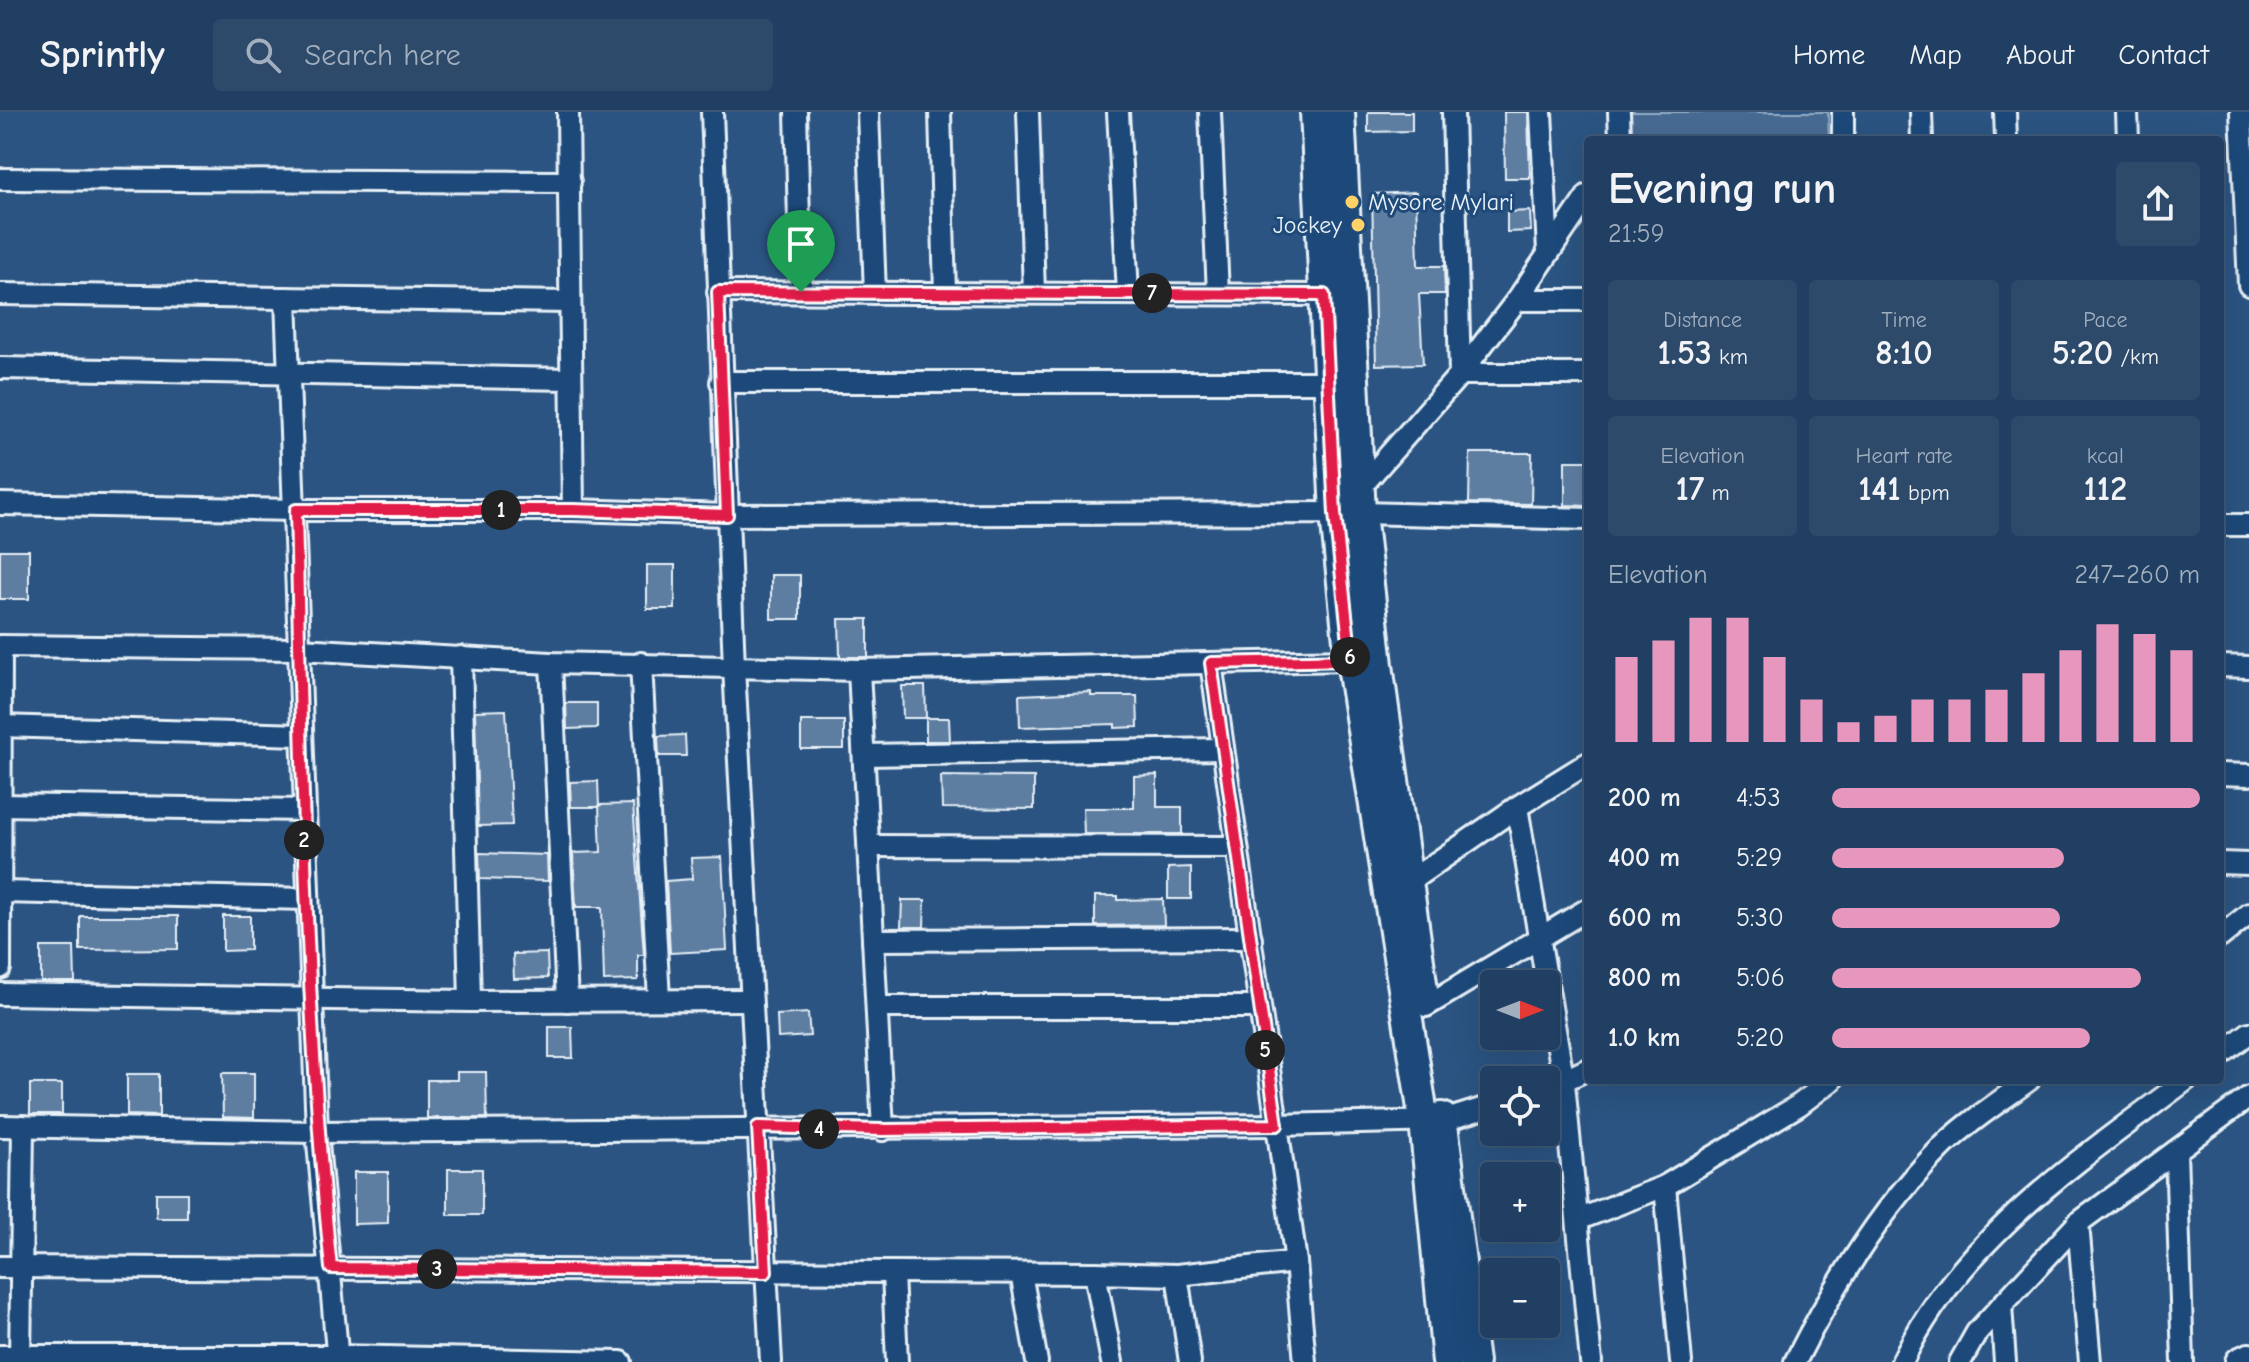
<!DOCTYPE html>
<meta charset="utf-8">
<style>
body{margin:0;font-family:"Comic Neue",sans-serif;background:#2d4a6b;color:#f1f3f6;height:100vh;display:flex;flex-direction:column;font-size:30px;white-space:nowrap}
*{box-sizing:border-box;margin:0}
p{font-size:26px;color:#a2afbe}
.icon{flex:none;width:44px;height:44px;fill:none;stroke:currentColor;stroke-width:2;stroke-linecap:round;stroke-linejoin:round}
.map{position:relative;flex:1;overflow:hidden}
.panel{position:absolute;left:1584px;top:24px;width:640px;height:948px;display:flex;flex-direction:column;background:#203f62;border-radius:8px;box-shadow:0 8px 32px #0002,0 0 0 2px #3d5877}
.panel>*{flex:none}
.needle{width:52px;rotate:90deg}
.fabs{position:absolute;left:1480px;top:858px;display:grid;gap:16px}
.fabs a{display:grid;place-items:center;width:80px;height:80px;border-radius:8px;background:#203f62;box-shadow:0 8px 32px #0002,0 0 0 2px #3d5877;font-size:40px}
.pin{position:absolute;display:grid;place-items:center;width:68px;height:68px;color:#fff;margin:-82px -34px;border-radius:50% 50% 50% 0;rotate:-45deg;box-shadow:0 0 8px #0007}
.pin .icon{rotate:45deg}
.km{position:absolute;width:40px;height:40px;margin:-20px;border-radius:50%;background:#222;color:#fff;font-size:22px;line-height:40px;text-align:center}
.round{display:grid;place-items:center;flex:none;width:84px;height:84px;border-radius:8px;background:#2d4a6b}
.summary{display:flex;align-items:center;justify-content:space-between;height:136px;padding:0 24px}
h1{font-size:44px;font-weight:700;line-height:60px}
.stats{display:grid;grid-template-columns:repeat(3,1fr);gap:12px;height:136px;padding:8px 24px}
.stats div{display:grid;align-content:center;border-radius:8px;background:#2d4a6b;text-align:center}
.stats b{font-size:34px;font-weight:700}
.stats small{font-size:22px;font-weight:400}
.stats p{font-size:22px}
.chart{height:224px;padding:16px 24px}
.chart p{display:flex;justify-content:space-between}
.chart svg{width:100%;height:144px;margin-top:8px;stroke:#e797bd;stroke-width:6}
ul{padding:0 24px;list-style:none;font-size:26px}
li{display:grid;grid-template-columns:128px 96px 1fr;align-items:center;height:60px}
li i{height:20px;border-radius:10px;background:#e797bd}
header{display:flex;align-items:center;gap:48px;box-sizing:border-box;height:112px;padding:0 40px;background:#203f62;border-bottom:2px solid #3d5877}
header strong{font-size:38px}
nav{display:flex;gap:44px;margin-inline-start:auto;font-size:28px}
.search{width:560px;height:72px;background:#2d4a6b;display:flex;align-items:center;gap:20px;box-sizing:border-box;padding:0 28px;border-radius:8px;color:#a2afbe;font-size:30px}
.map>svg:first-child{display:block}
</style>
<header>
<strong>Sprintly</strong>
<div class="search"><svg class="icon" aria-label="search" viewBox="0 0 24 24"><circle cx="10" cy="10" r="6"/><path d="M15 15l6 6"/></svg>Search here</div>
<nav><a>Home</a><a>Map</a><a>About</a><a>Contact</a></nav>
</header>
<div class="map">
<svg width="2249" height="1250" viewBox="0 0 2249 1250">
<rect width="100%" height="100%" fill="#2b5482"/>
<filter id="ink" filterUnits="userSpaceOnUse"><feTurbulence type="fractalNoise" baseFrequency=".0125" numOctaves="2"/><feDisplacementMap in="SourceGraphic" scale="16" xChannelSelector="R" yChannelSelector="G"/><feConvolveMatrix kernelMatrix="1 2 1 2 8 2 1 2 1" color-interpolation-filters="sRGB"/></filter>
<g filter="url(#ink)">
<polygon fill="#476b93" stroke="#98aec6" stroke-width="2" points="1631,0 1828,0 1829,27 1632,28"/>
<g fill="#5d7da1" stroke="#e8f1f8" stroke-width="2">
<polygon points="1368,0 1412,0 1412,19 1368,20"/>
<polygon points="1504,0 1528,0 1530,66 1505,66"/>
<polygon points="1416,80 1418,154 1444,154 1445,182 1419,182 1423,252 1376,253 1372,82"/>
<polygon points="1530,99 1531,119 1507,120 1507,100"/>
<polygon points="1470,341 1532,341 1531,392 1469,391"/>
<polygon points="1565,349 1588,349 1588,394 1565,393"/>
<rect x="0" y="438" width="29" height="49"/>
<rect x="647" y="453" width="28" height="44"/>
<rect x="771" y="463" width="29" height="44"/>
<polygon points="839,507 868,507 868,545 840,545"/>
<polygon points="902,574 925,574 926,606 903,606"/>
<polygon points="1091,580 1091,584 1137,584 1138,615 1115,616 1115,612 1020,615 1019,583"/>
<polygon points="566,591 597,591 597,616 567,617"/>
<polygon points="506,598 512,713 478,714 475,599"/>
<polygon points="926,606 949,606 950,629 926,629"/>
<rect x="801" y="609" width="43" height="28"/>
<polygon points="685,623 686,644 659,644 658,624"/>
<polygon points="1157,663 1157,695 1182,695 1182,722 1084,722 1083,696 1134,696 1134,664"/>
<polygon points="941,664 1034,665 1034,697 942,696"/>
<polygon points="598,669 599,695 571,695 570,670"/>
<polygon points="633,692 644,843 638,843 638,868 604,869 602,795 576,795 573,741 601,740 599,693"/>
<polygon points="479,741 547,743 548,769 480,767"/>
<polygon points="722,745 727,838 670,841 666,769 692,767 691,746"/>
<polygon points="1191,755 1191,787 1168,787 1168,756"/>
<polygon points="1095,784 1118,784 1118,788 1163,787 1164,813 1095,814"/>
<polygon points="902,788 925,788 924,815 901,815"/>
<polygon points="80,804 178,804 178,837 80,838"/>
<polygon points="223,804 250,804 250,838 223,839"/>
<polygon points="41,835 74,835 75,870 41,870"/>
<polygon points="547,841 548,866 514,867 513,842"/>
<polygon points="808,901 810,924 778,926 777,903"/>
<polygon points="549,915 572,915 573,946 549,946"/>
<polygon points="457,960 486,960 487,1006 427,1006 427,968 457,968"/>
<polygon points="222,961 254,961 254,1006 223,1005"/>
<polygon points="127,962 159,962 159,1004 127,1003"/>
<rect x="30" y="972" width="32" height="30"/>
<rect x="448" y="1057" width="34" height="46"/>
<polygon points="354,1060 388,1060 388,1111 354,1112"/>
<rect x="156" y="1081" width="31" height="25"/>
</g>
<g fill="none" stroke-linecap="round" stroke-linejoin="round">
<g stroke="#e8f1f8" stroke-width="26">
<g id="street">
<polyline points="568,0 573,398"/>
<polyline points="712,0 734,555 771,1250"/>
<polyline points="796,0 801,180"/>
<polyline points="868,0 875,181"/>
<polyline points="940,0 945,181"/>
<polyline points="1028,0 1034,181"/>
<polyline points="1118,0 1128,181"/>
<polyline points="1210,0 1218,182"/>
<polyline points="1453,0 1460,262 1588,262"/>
<polyline points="1541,0 1548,140"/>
<polyline points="1619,0 1620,28"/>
<polyline points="1843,0 1843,28"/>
<polyline points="1921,0 1922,28"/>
<polyline points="2005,0 2006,28"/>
<polyline points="2127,0 2128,28"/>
<polyline points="2241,0 2249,173"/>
<polyline points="0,67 570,70"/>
<polyline points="718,180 1324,183"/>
<polyline points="0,182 569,190"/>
<polyline points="286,186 317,1020 338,1250"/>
<polyline points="1517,188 1588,188"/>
<polyline points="0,256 570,267"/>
<polyline points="721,270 1328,270"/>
<polyline points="1360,376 1460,262 1517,188 1588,83"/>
<polyline points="0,392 296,398 573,398 727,403 1361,401 1588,407"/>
<polyline points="2220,413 2249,413"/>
<polyline points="0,534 299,537 551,551 859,558 1351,548"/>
<polyline points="461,545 470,889"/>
<polyline points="551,551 567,889"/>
<polyline points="641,551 659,888"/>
<polyline points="2220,554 2249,555"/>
<polyline points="859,558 883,1018"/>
<polyline points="0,614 300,623"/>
<polyline points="865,643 1223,637"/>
<polyline points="2220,662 2249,663"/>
<polyline points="0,693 303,698"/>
<polyline points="1517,695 1564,971 1591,1250"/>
<polyline points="869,734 1237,735"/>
<polyline points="2220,751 2249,752"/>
<polyline points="1407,771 1517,695 1588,651"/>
<polyline points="0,780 307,787"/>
<polyline points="2220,825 2249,802"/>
<polyline points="873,828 1251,826"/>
<polyline points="0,856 1,534"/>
<polyline points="0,882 470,889 750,888"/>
<polyline points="1426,894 1588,797"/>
<polyline points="877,895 1259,895"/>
<polyline points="2220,943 2249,921"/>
<polyline points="1546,977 1588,957"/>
<polyline points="0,1014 317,1020 1277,1013 1211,551"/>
<polyline points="2176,1039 2183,1250"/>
<polyline points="1665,1074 1681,1250"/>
<polyline points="1580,1107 1665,1074 1799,993 1832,968"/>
<polyline points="2078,1111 2090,1250"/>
<polyline points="0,1155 1095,1161"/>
<polyline points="893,1161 897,1250"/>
<polyline points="1021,1161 1037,1250"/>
<polyline points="1177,1163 1190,1250"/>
<polyline points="2001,1194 2005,1250"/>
<polyline points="0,1244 338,1244 621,1250"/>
<polyline points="20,1250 23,1014"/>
<polyline points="1112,1250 1095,1161 1177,1163 1296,1150"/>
<polyline points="1305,1250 1296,1150 1277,1013 1443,1009 1494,993"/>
<path d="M1795,1250C1833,1175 1881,1096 1941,1036C1966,1011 2000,990 2029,968"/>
<path d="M1902,1250C1958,1128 2083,1046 2186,968"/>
<polyline points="1960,1250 1977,1220 2078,1111 2249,985"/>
</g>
</g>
<g stroke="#e8f1f8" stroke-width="34">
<g id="secondary">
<polyline points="1315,0 1335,402 1348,529 1424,1009 1447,1250"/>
<polyline points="1340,0 1361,401 1378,553 1424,885"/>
<polyline points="1442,1005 1474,1250"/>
<polyline points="2240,1250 2249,1246"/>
</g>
</g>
<use href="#street" stroke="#1f4a7a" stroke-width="20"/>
<use href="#secondary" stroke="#1f4a7a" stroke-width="28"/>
</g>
</g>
<g fill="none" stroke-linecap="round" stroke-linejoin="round" filter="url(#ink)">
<g stroke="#fff" stroke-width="16">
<path id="route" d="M718,180L1324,183L1335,402L1351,548L1211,551L1277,1013L883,1018L758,1015L766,1160L331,1156C305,904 302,651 296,398H573L727,403Z"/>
</g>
<use href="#route" stroke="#e11d48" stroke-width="10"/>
</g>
<g fill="#ffd166" stroke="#1f4a7a" stroke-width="3">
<circle cx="1352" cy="90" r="8"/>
<circle cx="1358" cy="113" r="8"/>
</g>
<g text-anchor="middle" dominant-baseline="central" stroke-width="6" stroke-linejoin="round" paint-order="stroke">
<g font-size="24" fill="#e8f1f8" stroke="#1f4a7a" text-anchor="start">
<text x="1368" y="90">Mysore Mylari</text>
<text x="1342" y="113" text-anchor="end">Jockey</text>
</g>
</g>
</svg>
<div class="fabs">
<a><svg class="needle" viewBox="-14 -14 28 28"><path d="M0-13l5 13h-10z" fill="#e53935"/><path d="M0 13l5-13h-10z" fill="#a2afbe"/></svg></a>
<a><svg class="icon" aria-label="locate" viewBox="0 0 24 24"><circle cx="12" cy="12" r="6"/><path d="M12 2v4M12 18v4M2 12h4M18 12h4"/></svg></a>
<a>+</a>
<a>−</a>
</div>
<div class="pin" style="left:801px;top:180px;background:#1e9e55"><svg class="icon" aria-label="arrive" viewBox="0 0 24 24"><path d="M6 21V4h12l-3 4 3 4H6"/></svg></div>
<b class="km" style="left:501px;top:398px">1</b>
<b class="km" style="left:304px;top:728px">2</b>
<b class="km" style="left:437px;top:1157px">3</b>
<b class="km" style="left:819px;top:1017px">4</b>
<b class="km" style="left:1265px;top:938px">5</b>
<b class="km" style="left:1350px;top:545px">6</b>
<b class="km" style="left:1152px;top:181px">7</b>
<section class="panel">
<div class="summary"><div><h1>Evening run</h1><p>21:59</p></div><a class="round"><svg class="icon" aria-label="share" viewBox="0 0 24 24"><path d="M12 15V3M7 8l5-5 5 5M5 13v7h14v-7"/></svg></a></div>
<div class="stats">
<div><p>Distance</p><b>1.53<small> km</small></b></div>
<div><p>Time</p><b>8:10</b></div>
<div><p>Pace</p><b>5:20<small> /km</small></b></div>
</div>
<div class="stats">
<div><p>Elevation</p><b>17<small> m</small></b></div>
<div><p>Heart rate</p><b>141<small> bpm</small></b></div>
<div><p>kcal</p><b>112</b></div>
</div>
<div class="chart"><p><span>Elevation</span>247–260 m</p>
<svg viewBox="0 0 160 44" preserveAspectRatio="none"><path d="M5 44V18M15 44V13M25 44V6M35 44V6M45 44V18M55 44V31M65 44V38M75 44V36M85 44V31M95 44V31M105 44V28M115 44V23M125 44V16M135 44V8M145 44V11M155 44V16"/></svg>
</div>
<ul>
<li><b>200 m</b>4:53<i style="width:100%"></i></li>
<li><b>400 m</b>5:29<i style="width:63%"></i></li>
<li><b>600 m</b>5:30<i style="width:62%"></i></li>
<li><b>800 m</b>5:06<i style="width:84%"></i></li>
<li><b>1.0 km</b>5:20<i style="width:70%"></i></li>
</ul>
</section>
</div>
